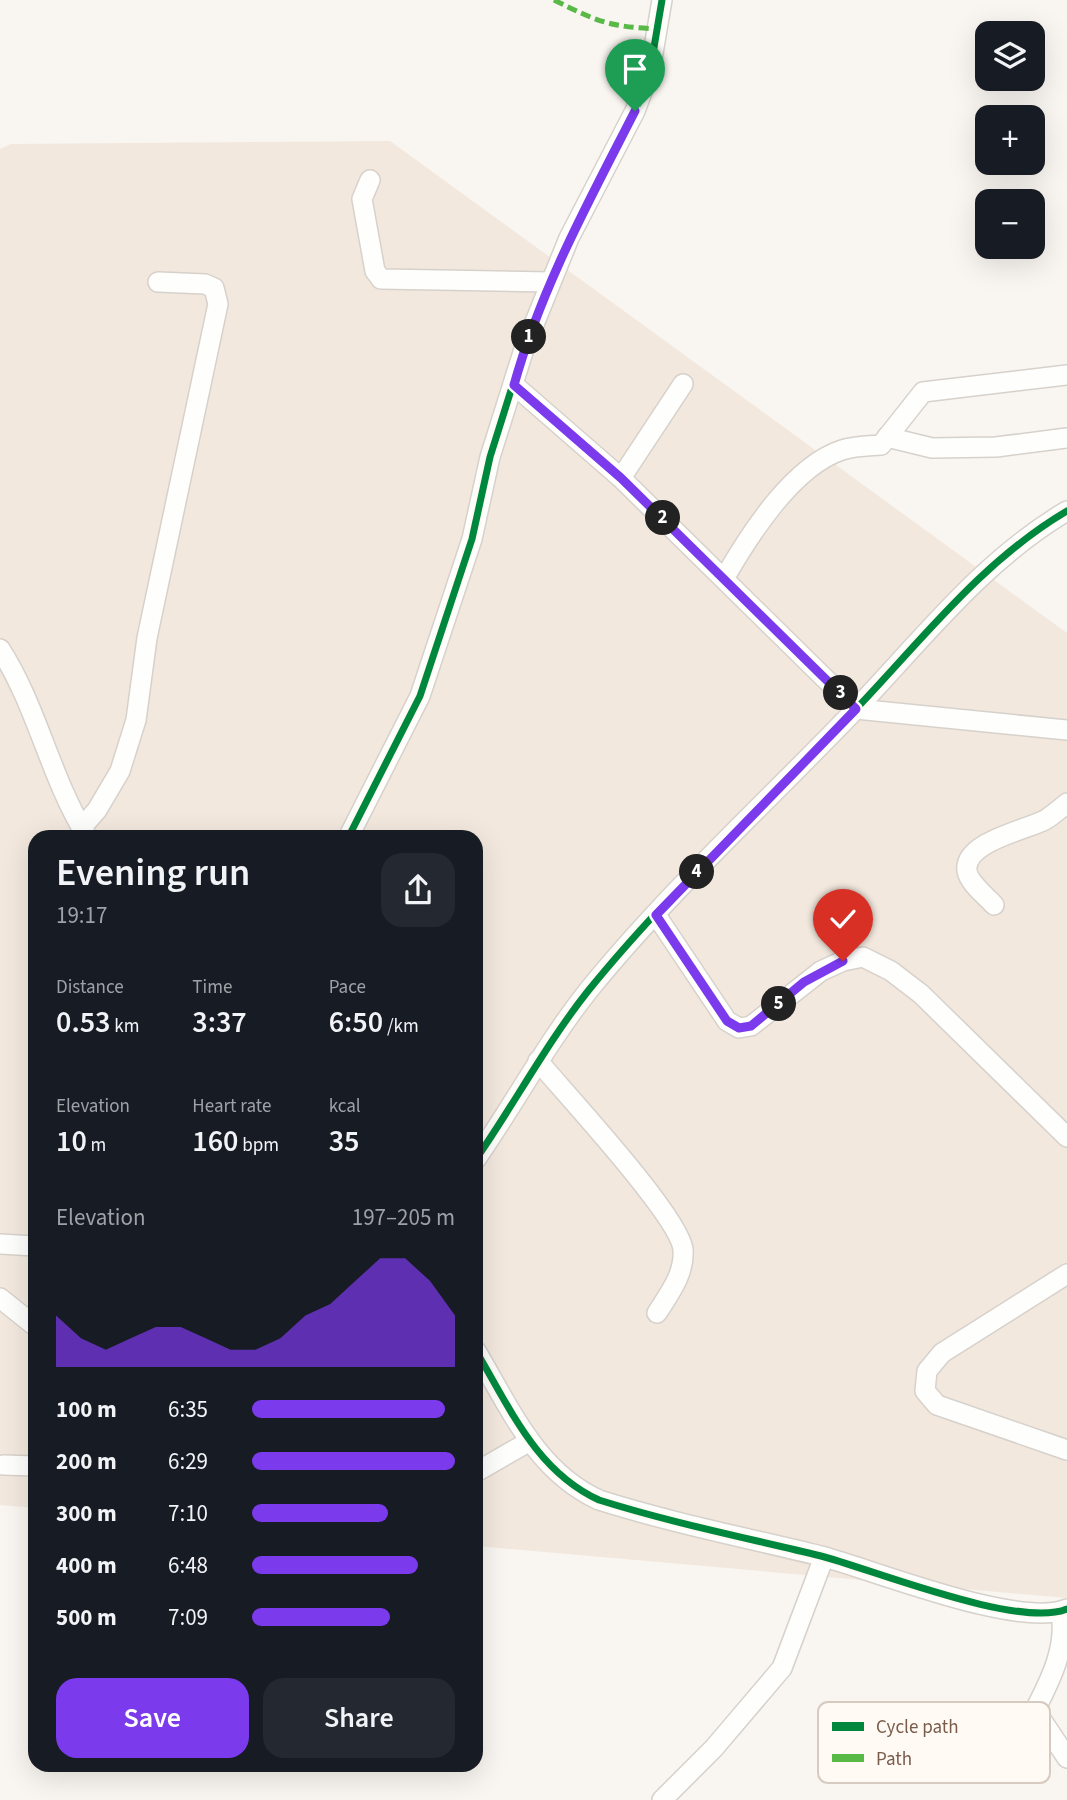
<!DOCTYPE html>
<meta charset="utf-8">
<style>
body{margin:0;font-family:"Source Sans 3",sans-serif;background:#242831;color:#f1f3f6;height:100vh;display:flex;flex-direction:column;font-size:26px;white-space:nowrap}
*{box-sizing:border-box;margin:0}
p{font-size:23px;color:#9ea1a6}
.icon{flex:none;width:38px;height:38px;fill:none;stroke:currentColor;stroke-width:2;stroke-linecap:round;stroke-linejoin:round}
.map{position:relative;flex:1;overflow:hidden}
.sheet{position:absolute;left:28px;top:830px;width:455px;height:942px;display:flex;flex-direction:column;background:#171b24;border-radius:21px;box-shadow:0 7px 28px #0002}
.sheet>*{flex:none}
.tools{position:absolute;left:975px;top:21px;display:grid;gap:14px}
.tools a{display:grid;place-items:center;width:70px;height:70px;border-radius:14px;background:#171b24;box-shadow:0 7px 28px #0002;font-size:35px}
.pin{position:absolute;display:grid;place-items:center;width:60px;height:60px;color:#fff;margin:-72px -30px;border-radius:50% 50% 50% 0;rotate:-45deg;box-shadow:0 0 7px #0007}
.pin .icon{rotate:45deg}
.km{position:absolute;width:35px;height:35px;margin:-18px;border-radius:50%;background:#222;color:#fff;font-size:19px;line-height:35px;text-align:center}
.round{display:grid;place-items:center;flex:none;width:74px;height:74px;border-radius:21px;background:#242831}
.summary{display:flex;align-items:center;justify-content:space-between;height:119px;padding:0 28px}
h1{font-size:38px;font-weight:600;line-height:52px}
.stats{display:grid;grid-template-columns:repeat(3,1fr);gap:10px;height:119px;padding:7px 28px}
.stats div{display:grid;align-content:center}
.stats b{font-size:30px;font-weight:600}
.stats small{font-size:19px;font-weight:400}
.stats p{font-size:19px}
.chart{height:196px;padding:14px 28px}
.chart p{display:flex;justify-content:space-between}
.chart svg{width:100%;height:126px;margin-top:7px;fill:#7c3aed;opacity:.7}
.cta{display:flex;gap:14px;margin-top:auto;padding:14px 28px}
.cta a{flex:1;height:80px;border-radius:21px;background:#7c3aed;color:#fff;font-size:28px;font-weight:600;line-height:80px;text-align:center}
.cta a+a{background:#242831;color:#f1f3f6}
ul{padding:0 28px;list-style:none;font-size:23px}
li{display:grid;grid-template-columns:112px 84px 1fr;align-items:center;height:52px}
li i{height:18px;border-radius:9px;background:#7c3aed}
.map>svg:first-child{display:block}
</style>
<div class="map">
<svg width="1067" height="1800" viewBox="0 0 1067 1800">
<rect width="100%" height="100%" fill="#f9f5f0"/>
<polygon fill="#f2e8de" points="390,141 1067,633 1067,1598 476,1546 476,836 35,836 35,1508 0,1505 0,149 11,144"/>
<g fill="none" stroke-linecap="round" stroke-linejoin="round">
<g stroke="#d7d1cb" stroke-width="22">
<g id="minor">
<polyline points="370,180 362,199 375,271 381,279 550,282"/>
<polyline points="514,385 621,478 856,709 1067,730"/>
<polyline points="887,437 932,448 996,447 1067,438"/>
<polyline points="621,478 683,384"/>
<path d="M725,577C750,534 793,466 842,450C854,446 868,446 881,445L923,392L1067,375"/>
<path d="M0,649C37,706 50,777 86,835"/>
<polyline points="82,827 97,810 120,771 136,720 147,638 218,304 214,288 205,284 158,282"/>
<polyline points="349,836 420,696 472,539 490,457 524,349 569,238 635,111 650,71 662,0"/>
<path d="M994,905C986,896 969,883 967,871C963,842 1026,830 1045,820C1053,815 1060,809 1067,803"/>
<polyline points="656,915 727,1021 739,1028 751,1026 821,971 843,961 863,957 891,971 921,994 1067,1137"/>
<path d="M538,1061C565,1093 679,1216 683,1249C685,1274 669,1294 657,1313"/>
<path d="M476,1159C515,1103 546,1044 588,991C669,891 766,803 855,710C922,640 982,561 1067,511"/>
<polyline points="0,1244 35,1246"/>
<polyline points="1067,1274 942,1353 927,1371 925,1391 937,1405 1067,1450"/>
<polyline points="0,1298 35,1326"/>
<path d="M476,1351C510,1408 536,1471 599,1500C672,1523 747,1538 821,1556C874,1570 1019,1629 1067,1609"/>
<polyline points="3,1465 35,1466"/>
<polyline points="476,1472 530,1441"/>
<path d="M1061,1612C1067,1647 1051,1679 1035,1710L1067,1758"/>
<polyline points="662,1800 714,1748 782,1668 824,1557"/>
</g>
</g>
<use href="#minor" stroke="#fefefd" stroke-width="19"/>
<path stroke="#58b947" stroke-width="5" stroke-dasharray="10 5" stroke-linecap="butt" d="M554,0C598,22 610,27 659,29"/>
<g stroke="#fffaf3" stroke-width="11">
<g id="cycleway">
<polyline points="349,836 420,696 472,539 490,457 524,349 569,238 635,111 650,71 662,0"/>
<path d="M476,1159C515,1103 546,1044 588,991C669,891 766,803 855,710C922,640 982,561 1067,511"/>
<path d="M476,1351C510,1408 536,1471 599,1500C672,1523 747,1538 821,1556C874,1570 1019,1629 1067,1609"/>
</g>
</g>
<use href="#cycleway" stroke="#00873e" stroke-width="7"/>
</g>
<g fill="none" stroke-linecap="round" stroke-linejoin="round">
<g stroke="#fff" stroke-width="14">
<path id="route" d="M635,111C589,201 541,288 514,385L621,478L856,709L656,915L727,1021L739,1028L751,1026L804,982L843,961"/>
</g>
<use href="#route" stroke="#7c3aed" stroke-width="9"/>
</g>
<rect x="818" y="1702" width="232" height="81" rx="10" fill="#fffaf3" stroke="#d7cbc1" stroke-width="2"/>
<rect x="832" y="1722" width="32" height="9" fill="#00873e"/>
<rect x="832" y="1754" width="32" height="8" fill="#58b947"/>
<g font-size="19" fill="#7a5c4d">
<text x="876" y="1733">Cycle path</text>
<text x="876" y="1765">Path</text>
</g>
</svg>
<div class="tools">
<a><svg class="icon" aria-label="layers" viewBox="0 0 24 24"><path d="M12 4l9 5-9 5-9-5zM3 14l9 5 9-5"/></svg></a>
<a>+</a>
<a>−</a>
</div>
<div class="pin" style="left:635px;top:111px;background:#1e9e55"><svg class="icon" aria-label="arrive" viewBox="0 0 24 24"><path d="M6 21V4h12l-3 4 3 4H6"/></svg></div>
<div class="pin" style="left:843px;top:961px;background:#d93025"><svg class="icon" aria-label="check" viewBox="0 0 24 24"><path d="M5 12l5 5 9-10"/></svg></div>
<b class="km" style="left:529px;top:337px">1</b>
<b class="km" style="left:663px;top:518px">2</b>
<b class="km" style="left:841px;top:693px">3</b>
<b class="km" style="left:697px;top:872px">4</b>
<b class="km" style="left:779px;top:1004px">5</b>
<section class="sheet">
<div class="summary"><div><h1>Evening run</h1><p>19:17</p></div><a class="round"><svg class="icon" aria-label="share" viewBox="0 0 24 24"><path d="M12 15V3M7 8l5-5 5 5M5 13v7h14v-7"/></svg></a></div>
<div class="stats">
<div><p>Distance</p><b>0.53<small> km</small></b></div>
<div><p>Time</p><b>3:37</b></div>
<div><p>Pace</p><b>6:50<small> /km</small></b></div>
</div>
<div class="stats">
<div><p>Elevation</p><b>10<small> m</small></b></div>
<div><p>Heart rate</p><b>160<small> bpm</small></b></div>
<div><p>kcal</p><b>35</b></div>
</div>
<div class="chart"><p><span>Elevation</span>197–205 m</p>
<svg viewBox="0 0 160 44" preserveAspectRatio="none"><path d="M0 44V26L10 34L20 38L30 34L40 30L50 30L60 34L70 38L80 38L90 34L100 26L110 22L120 14L130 6L140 6L150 14L160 26V44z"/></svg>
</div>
<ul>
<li><b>100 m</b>6:35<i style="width:95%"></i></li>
<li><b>200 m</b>6:29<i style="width:100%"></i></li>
<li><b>300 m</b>7:10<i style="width:67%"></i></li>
<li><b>400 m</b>6:48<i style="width:82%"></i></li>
<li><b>500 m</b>7:09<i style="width:68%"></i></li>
</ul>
<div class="cta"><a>Save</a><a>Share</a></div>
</section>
</div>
